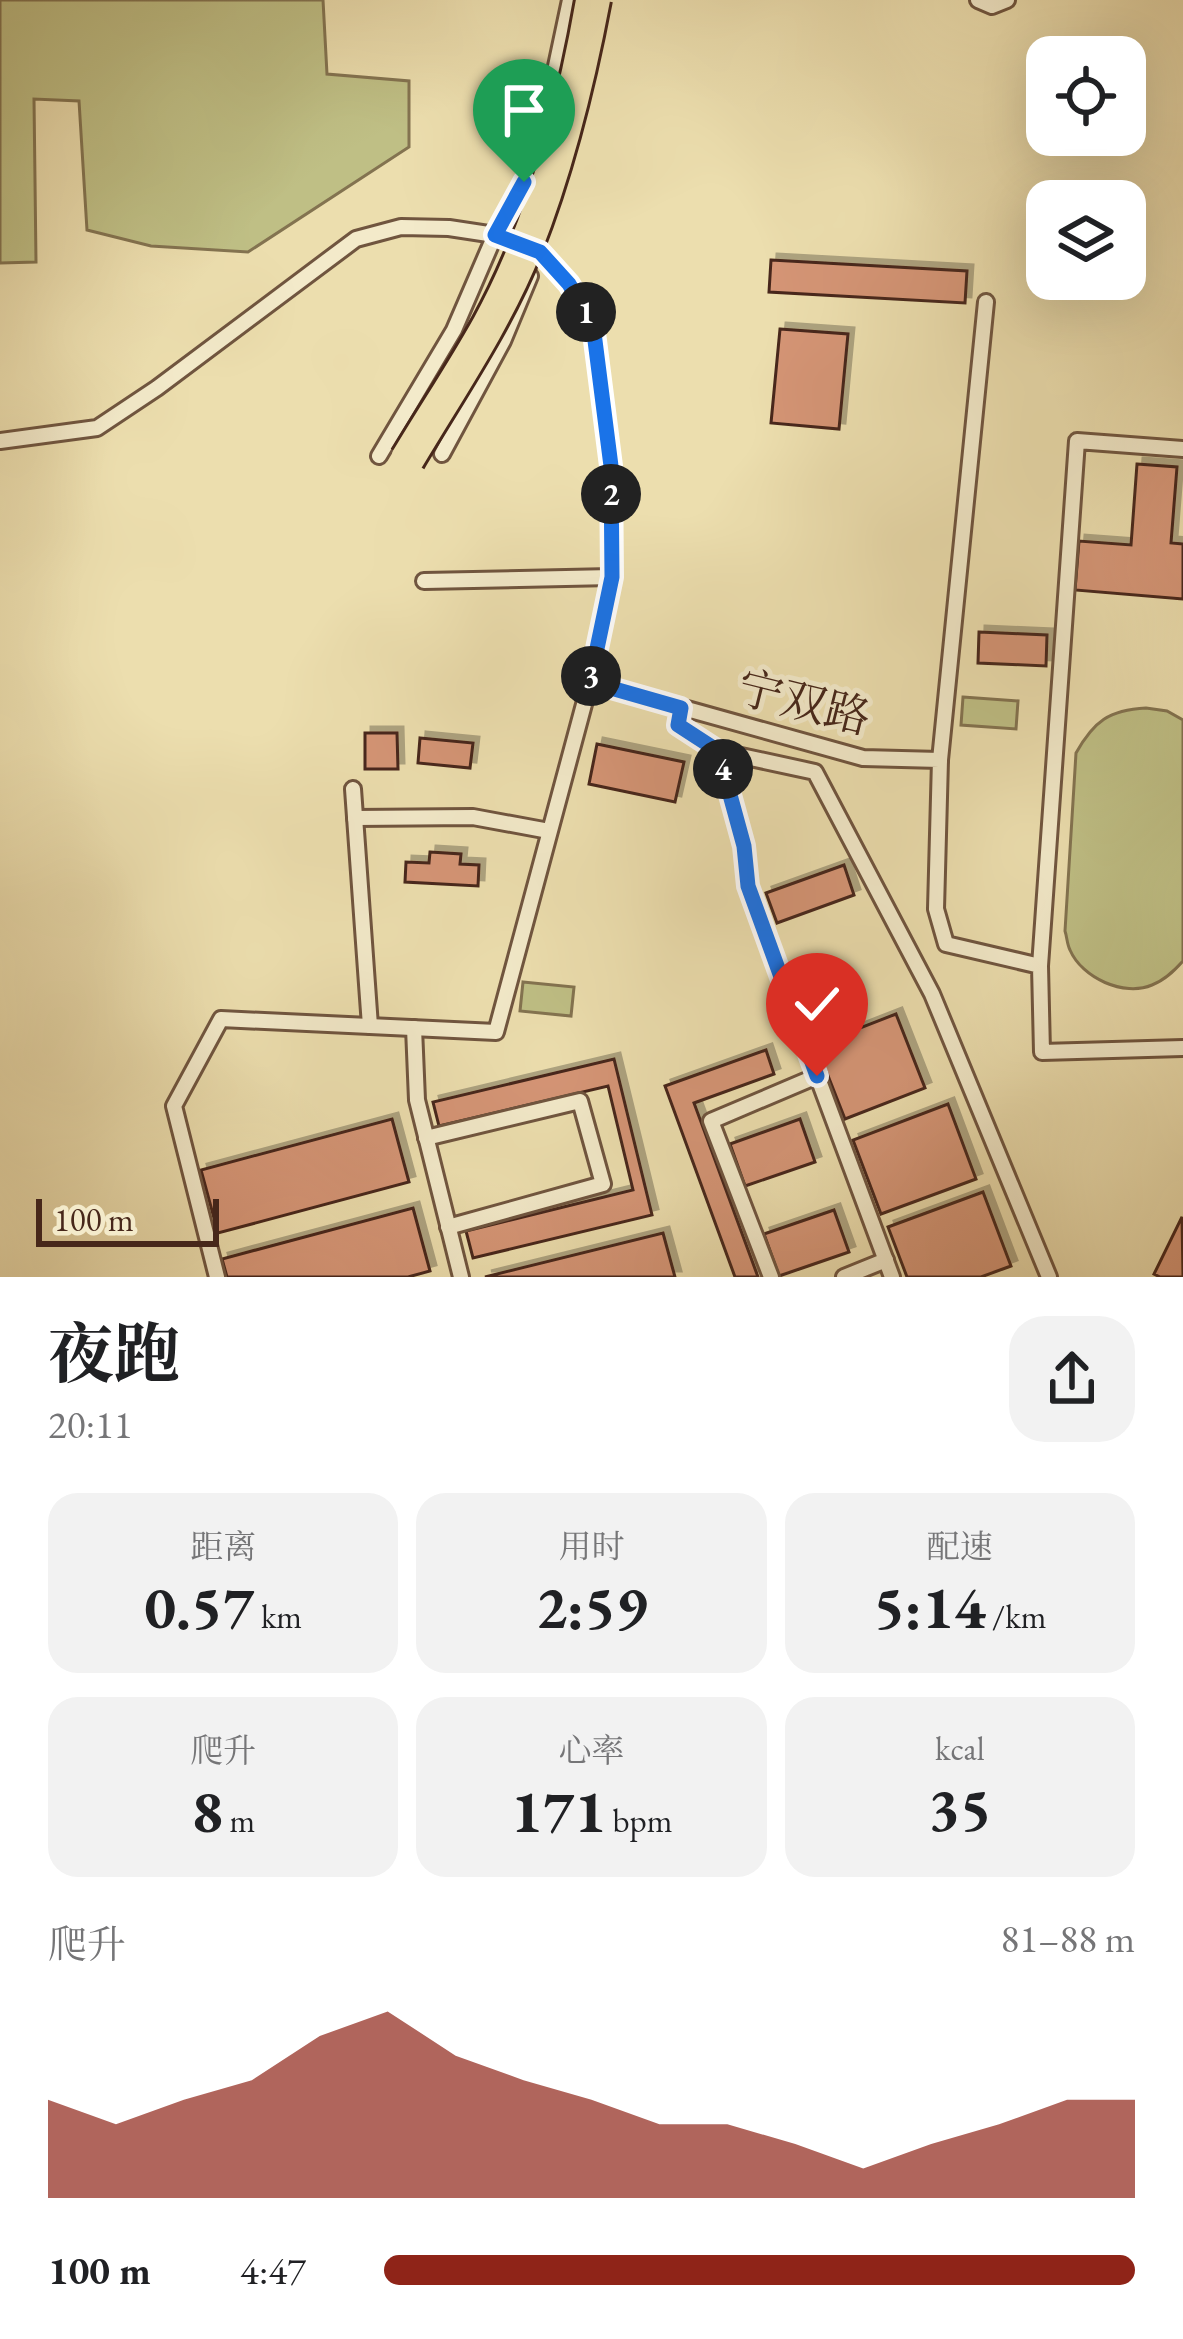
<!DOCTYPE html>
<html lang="zh">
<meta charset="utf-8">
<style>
body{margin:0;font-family:"EB Garamond","Noto Serif SC",serif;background:#f2f2f2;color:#202124;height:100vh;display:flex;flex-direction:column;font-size:45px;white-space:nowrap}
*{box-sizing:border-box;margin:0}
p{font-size:39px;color:#757577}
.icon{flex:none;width:66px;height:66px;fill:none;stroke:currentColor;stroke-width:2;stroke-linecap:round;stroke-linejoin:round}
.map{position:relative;height:1277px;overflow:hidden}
.drawer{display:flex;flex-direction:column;background:#fff;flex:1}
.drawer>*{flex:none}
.controls{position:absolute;left:1026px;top:36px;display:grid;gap:24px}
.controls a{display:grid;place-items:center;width:120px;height:120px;border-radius:24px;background:#fff;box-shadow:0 12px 48px #0002;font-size:60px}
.scale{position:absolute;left:36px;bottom:30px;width:183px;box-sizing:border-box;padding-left:12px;border:6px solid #47271a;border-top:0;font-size:33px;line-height:42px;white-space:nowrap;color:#47271a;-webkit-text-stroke:9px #f3eaca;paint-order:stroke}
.pin{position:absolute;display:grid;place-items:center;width:102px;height:102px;color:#fff;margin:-123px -51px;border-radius:50% 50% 50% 0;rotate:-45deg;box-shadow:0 0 12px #0007}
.pin .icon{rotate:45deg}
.km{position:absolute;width:60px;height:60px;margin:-30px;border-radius:50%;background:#222;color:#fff;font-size:33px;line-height:60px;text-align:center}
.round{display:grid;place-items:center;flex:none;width:126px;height:126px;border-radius:36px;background:#f2f2f2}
.headline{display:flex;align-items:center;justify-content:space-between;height:204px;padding:0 48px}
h1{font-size:66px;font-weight:700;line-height:90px}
.metrics{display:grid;grid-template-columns:repeat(3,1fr);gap:18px;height:204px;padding:12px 48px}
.metrics div{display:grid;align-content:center;border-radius:30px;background:#f2f2f2;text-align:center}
.metrics b{font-size:60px;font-weight:700}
.metrics small{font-size:33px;font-weight:400}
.metrics p{font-size:33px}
.chart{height:336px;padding:24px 48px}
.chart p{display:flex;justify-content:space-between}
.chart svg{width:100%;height:216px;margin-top:12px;fill:#8f2418;opacity:.7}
ul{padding:0 48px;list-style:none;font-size:39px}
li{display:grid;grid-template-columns:192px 144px 1fr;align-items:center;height:90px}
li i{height:30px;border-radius:15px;background:#8f2418}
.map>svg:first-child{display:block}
</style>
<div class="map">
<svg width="1183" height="1277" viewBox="0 0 1183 1277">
<defs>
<filter id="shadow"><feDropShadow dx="6" dy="-6" stdDeviation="0" flood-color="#0004"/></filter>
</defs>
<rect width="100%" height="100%" fill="#ecdeae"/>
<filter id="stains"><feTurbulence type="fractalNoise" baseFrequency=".00167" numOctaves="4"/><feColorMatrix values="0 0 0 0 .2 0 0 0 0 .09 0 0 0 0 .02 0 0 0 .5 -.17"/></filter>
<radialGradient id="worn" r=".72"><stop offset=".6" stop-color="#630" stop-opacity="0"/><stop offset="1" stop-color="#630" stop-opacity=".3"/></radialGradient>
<g fill="#bfbf85" stroke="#837350" stroke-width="3">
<polygon points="0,0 323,0 327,74 409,81 409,147 248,252 151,246 87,230 79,101 34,99 36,262 0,263"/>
<polygon points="963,697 1018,701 1016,729 961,725"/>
<path d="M1146,708L1167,711L1183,720V961C1174,971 1165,980 1152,985C1124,997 1082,978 1070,950C1067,944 1067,937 1065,931L1076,753C1094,721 1109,710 1146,708Z"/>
<polygon points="523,982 574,987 571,1016 520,1011"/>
</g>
<g fill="#d59576" stroke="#47271a" stroke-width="3" filter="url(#shadow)">
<polygon points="771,260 967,271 965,303 769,292"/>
<polygon points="780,329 848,334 839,429 771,423"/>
<polygon points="1137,464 1177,467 1171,543 1183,544 1183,599 1075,590 1079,541 1131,545"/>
<polygon points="979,632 1047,635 1046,666 978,663"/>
<polygon points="365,733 397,733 398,769 365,769"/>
<polygon points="420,738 473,743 470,768 418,763"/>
<polygon points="597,744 684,762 675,802 589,784"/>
<polygon points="430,852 461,854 460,864 479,865 478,886 405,882 406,862 429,863"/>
<polygon points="844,865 854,895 777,923 766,893"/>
<polygon points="896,1014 925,1088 845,1119 816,1045"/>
<polygon points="766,1050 774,1074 694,1103 758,1277 735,1277 665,1086"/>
<polygon points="614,1059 652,1215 473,1258 466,1231 633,1190 608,1086 439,1126 433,1102"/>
<polygon points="948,1104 976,1179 881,1214 853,1140"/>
<polygon points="392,1119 409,1182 218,1233 201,1170"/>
<polygon points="800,1119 815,1162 745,1186 730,1144"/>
<polygon points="983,1192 1011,1266 981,1277 907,1277 888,1227"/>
<polygon points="413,1208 430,1271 408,1277 227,1277 222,1259"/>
<polygon points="834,1210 849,1252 779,1276 764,1234"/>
<polygon points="1182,1217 1183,1277 1160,1277 1154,1274"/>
<polygon points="663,1233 675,1277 485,1277"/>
</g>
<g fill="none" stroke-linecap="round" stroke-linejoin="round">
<g stroke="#70553f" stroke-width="20">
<g id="minor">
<polyline points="978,0 992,6 1007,0"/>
<polyline points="0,441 97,428 157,388 356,239 401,227 449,228 495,235 540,252 569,284 593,324 611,466 612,577 590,682"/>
<polyline points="442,454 503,341 530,276"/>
<polyline points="379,456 454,330 495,235 524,182 548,104 570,0"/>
<polyline points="424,581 612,577"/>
<polyline points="681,708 678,725 718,751 815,772 932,994 1049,1277"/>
<polyline points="718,751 744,846 749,886 760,922 892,1277"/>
<polyline points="940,760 986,302"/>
<polyline points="353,789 370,1026"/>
<polyline points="355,818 473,817 549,831"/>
<polyline points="1040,966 1077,441 1183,449"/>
<polyline points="414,1028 417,1100 461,1277"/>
<polyline points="426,1138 580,1101 603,1184 448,1227"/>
<polyline points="217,1277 174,1106 221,1019 496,1032 590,682 863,758 940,760 936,909 946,944 1040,966 1042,1052 1183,1048"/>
<polyline points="771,1277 711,1121 817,1076"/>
<polyline points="844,1277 886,1260"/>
</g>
</g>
<use href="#minor" stroke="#f3eaca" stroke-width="14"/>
<g stroke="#47271a" stroke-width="24" stroke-linecap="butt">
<g id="highway-bridge">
<path d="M401,455C428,410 457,367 482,322C536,224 566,109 585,0"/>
<path d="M414,463C455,394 502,326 532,251C564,170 585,85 601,0"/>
</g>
</g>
<use href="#highway-bridge" stroke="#ecdeae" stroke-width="18"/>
</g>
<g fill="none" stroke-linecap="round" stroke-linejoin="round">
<g stroke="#fff" stroke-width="24">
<polyline id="route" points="524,182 495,235 540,252 569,284 593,325 611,466 612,577 590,682 681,708 678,725 718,751 744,846 748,886 817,1076"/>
</g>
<use href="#route" stroke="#1a73e8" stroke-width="15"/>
</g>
<g text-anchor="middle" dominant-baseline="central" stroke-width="10" stroke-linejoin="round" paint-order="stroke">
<g font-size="45" fill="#47271a" stroke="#f3eaca">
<text transform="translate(804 702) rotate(14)">宁双路</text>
</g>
</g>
<rect width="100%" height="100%" filter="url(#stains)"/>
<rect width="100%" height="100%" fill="url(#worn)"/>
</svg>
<div class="controls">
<a><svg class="icon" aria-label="locate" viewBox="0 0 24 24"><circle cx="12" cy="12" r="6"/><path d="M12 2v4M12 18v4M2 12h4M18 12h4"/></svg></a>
<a><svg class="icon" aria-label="layers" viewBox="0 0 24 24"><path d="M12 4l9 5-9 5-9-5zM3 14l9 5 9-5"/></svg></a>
</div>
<div class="scale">100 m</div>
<div class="pin" style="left:524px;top:182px;background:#1e9e55"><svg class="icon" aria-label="arrive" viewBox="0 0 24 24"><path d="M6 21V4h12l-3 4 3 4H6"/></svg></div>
<div class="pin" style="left:817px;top:1076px;background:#d93025"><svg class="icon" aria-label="check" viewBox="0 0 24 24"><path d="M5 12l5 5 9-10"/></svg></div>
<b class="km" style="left:586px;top:312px">1</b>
<b class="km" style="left:611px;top:494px">2</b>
<b class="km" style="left:591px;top:676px">3</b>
<b class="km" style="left:723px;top:769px">4</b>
</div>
<section class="drawer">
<div class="headline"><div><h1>夜跑</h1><p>20:11</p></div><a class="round"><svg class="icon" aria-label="share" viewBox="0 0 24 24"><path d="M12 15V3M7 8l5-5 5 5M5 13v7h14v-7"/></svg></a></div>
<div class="metrics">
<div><p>距离</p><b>0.57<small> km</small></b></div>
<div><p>用时</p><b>2:59</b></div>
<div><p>配速</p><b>5:14<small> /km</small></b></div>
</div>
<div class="metrics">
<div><p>爬升</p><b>8<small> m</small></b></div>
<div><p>心率</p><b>171<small> bpm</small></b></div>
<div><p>kcal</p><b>35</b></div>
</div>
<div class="chart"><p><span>爬升</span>81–88 m</p>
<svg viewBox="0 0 160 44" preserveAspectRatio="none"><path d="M0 44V24L10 29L20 24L30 20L40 11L50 6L60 15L70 20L80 24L90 29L100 29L110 33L120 38L130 33L140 29L150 24L160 24V44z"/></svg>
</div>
<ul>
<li><b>100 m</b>4:47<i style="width:100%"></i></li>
</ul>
</section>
